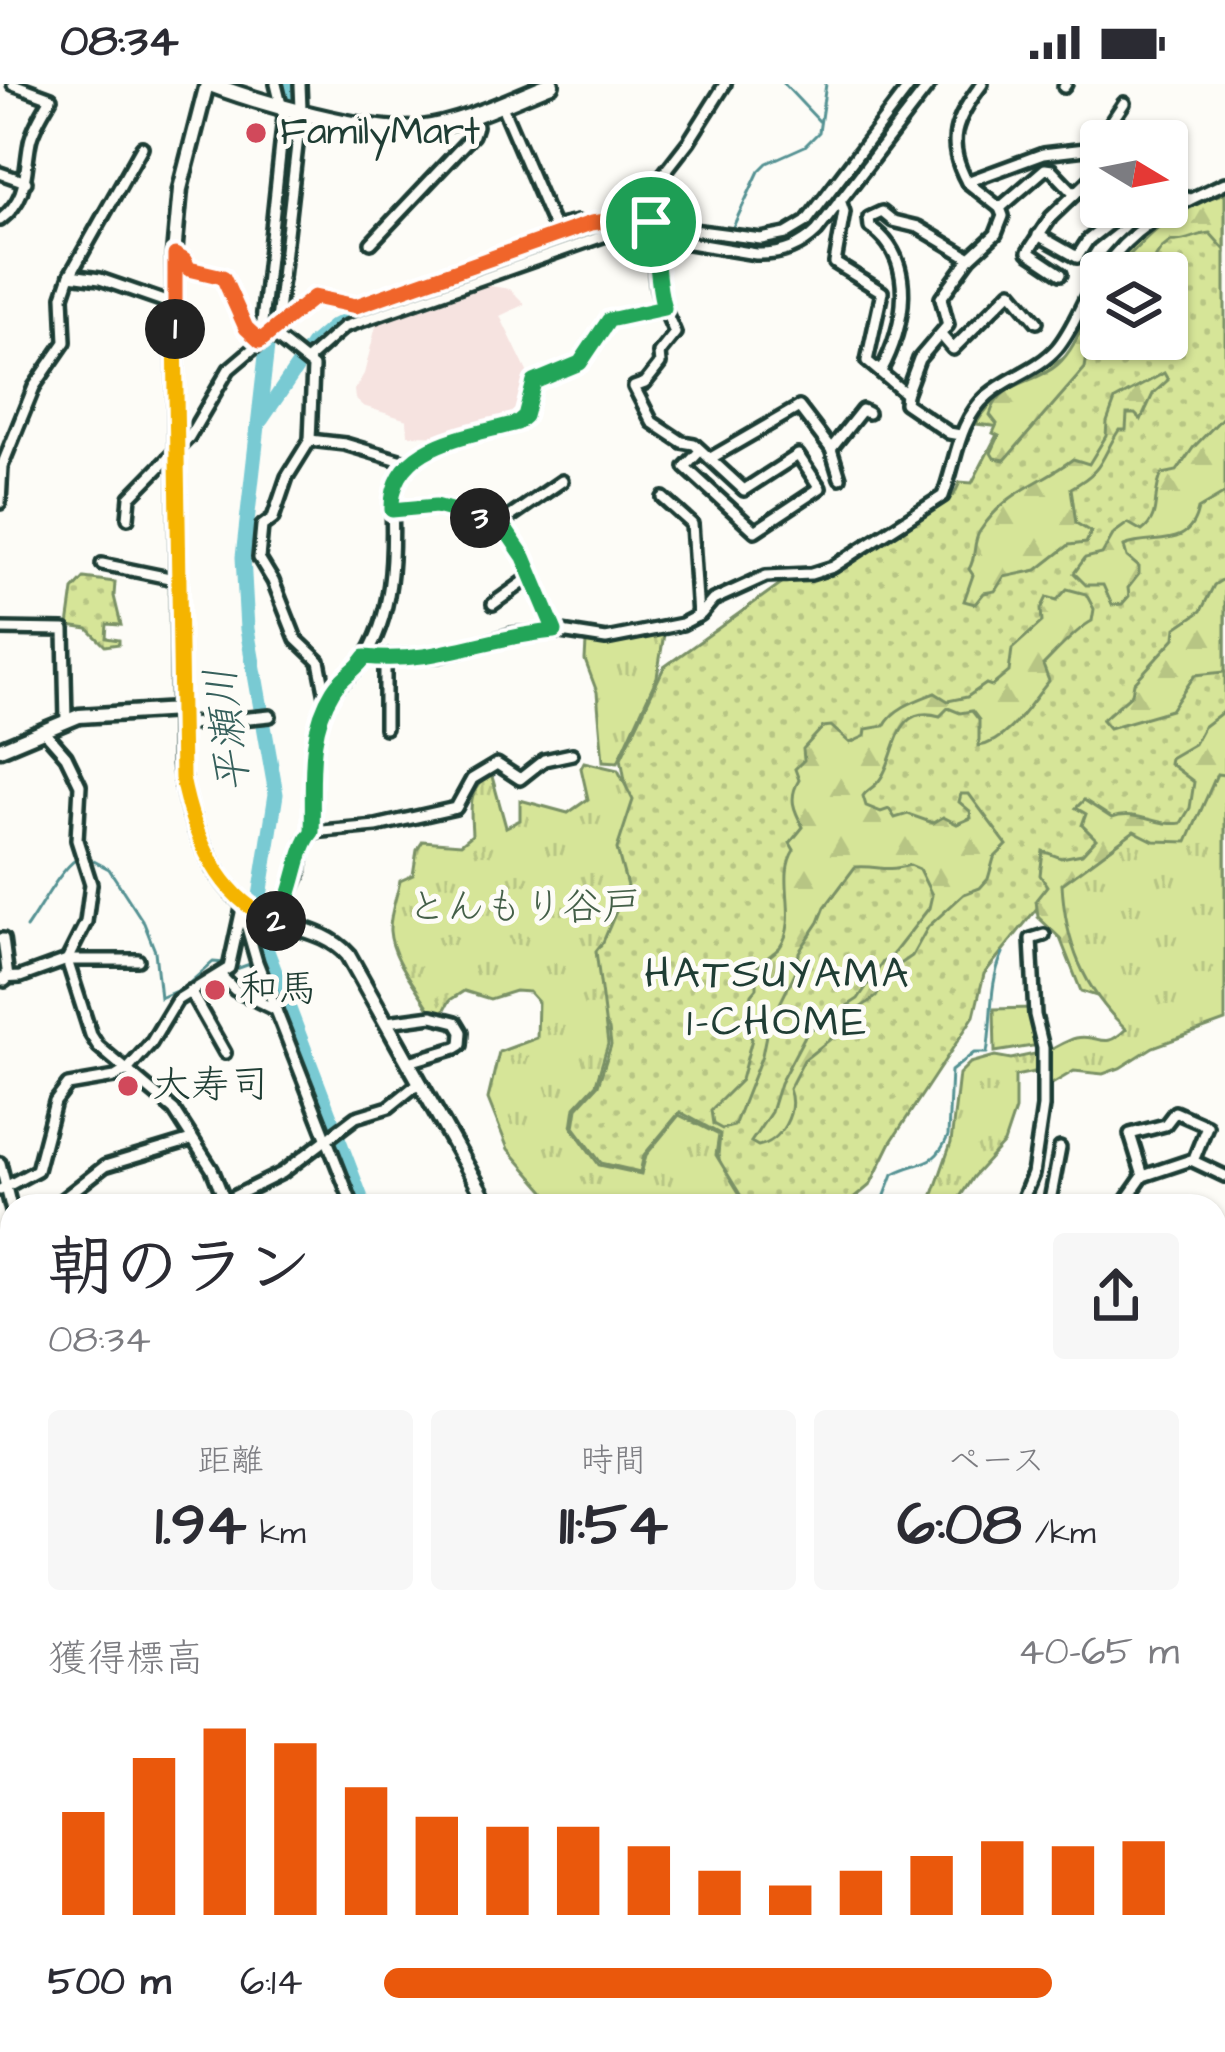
<!DOCTYPE html>
<html lang="ja">
<meta charset="utf-8">
<style>
body{margin:0;font-family:"Architects Daughter","Klee One",sans-serif;background:#f7f7f7;color:#2b2b33;height:100vh;display:flex;flex-direction:column;font-size:45px;white-space:nowrap}
*{box-sizing:border-box;margin:0}
p{font-size:39px;color:#7c7c81}
.icon{flex:none;width:66px;height:66px;fill:none;stroke:currentColor;stroke-width:2;stroke-linecap:round;stroke-linejoin:round}
.map{position:relative;flex:1;overflow:hidden}
.side{position:absolute;left:0px;top:1110px;width:1227px;height:858px;display:flex;flex-direction:column;background:#fff;border-radius:36px 36px 0 0;box-shadow:0 3px 9px #0004}
.side>*{flex:none}
.needle{width:78px;rotate:100deg}
.fabs{position:absolute;left:1080px;top:36px;display:grid;gap:24px}
.fabs a{display:grid;place-items:center;width:108px;height:108px;border-radius:12px;background:#fff;box-shadow:0 3px 9px #0004;font-size:60px}
.pin{position:absolute;display:grid;place-items:center;width:102px;height:102px;color:#fff;margin:-51px;border:6px solid #fff;border-radius:50%;box-shadow:0 3px 12px #0007}
.km{position:absolute;width:60px;height:60px;margin:-30px;border-radius:50%;background:#222;color:#fff;font-size:33px;line-height:60px;text-align:center}
.round{display:grid;place-items:center;flex:none;width:126px;height:126px;border-radius:12px;background:#f7f7f7}
.overview{display:flex;align-items:center;justify-content:space-between;height:204px;padding:0 48px}
h1{font-size:66px;font-weight:700;line-height:90px}
.metrics{display:grid;grid-template-columns:repeat(3,1fr);gap:18px;height:204px;padding:12px 48px}
.metrics div{display:grid;align-content:center;border-radius:12px;background:#f7f7f7;text-align:center}
.metrics b{font-size:60px;font-weight:700}
.metrics small{font-size:33px;font-weight:400}
.metrics p{font-size:33px}
.chart{height:336px;padding:24px 48px}
.chart p{display:flex;justify-content:space-between}
.chart svg{width:100%;height:216px;margin-top:12px;stroke:#ea580c;stroke-width:6}
ul{padding:0 48px;list-style:none;font-size:39px}
li{display:grid;grid-template-columns:192px 144px 1fr;align-items:center;height:90px}
li i{height:30px;border-radius:15px;background:#ea580c}
.status{display:flex;justify-content:space-between;align-items:center;height:84px;padding:0 60px;background:#fff;direction:ltr}
.status svg{height:33px;fill:currentColor}
.map>svg:first-child{display:block}
</style>
<div class="status"><b>08:34</b><svg viewBox="0 0 49 12"><path d="M0 12V9h3v3zM5 12V6h3v6zM10 12V3h3v9zM15 12V0h3v12zM26 1h20v11H26zM47 4h2v5h-2z"/></svg></div>
<div class="map">
<svg width="1225" height="1968" viewBox="0 0 1225 1968">
<defs>
<pattern id="grass-dots" width="8" height="8" patternUnits="userSpaceOnUse" patternTransform="scale(3)"><rect width="8" height="8" fill="#d6e598"/><path d="M2 2h.1M6 6h.1" fill="none" stroke="#b7c584" stroke-width="1.8" stroke-linecap="round"/></pattern>
<pattern id="forest-firs" width="22" height="20" patternUnits="userSpaceOnUse" patternTransform="scale(3)"><rect width="22" height="20" fill="#d6e598"/><path d="M5 1l3.5 6h-7zM16 11l3.5 6h-7z" fill="#b7c584"/></pattern>
<pattern id="park-tufts" width="24" height="20" patternUnits="userSpaceOnUse" patternTransform="scale(3)"><rect width="24" height="20" fill="#d6e598"/><path d="M3 7l-1-3M5 7V3M7 7l1-3M15 17l-1-3M17 17v-4M19 17l1-3" fill="none" stroke="#b7c584"/></pattern>
</defs>
<rect width="100%" height="100%" fill="#fdfcf7"/>
<filter id="ink" filterUnits="userSpaceOnUse"><feTurbulence type="fractalNoise" baseFrequency=".00833" numOctaves="2"/><feDisplacementMap in="SourceGraphic" scale="24" xChannelSelector="R" yChannelSelector="G"/><feConvolveMatrix kernelMatrix="1 2 1 2 8 2 1 2 1" color-interpolation-filters="sRGB"/></filter>
<g filter="url(#ink)">
<polygon fill="#f6e3e0" points="477,200 510,205 525,220 500,232 532,298 522,330 460,352 408,351 407,336 363,322 355,315 354,306 364,290 377,238 387,231"/>
<g fill="url(#grass-dots)" stroke="#7a9166" stroke-width="3">
<path d="M1225,104V689L1187,756L1050,808L984,890L974,932L891,1058L870,1101L845,1122H732L718,1071L720,1050L680,1028L644,1071L640,1088L601,1079L574,1043L577,1024L598,1001L611,961L609,945L599,932L585,863L615,764L626,702L621,674L664,583L790,493L821,492L833,486L954,411L960,398L972,399L1001,343L976,340C993,313 1011,300 1039,286C1047,282 1058,279 1064,274C1078,262 1089,218 1101,198V255H1167V189H1109C1146,146 1171,123 1225,104Z"/>
<polygon points="84,494 115,498 114,512 121,541 107,540 106,554 119,556 119,560 105,562 88,545 68,542 73,506"/>
</g>
<g fill="url(#forest-firs)" stroke="#7a9166" stroke-width="3">
<path d="M1225,109V166L1210,149C1196,150 1185,159 1171,157L1161,165L1145,189H1112C1153,148 1166,127 1225,109Z"/>
<path d="M1101,205V245L1089,259L1085,284L1005,376L994,374L991,369L999,352L993,349L997,340L990,331C1000,296 1034,301 1057,281C1078,263 1087,227 1101,205Z"/>
<path d="M1164,289L1168,296L1153,310L1141,336L1135,330H1127L1126,346H1119C1101,373 1105,386 1071,404L1076,439L1091,448L1086,459L1069,461L1037,486L1004,493L995,507L984,509L975,520L964,517L973,491L969,485C977,472 972,459 980,447C1008,405 1037,402 1073,375L1089,380L1106,352L1107,338L1115,316Z"/>
<path d="M1225,331V409L1198,425C1189,468 1152,450 1124,462L1127,473L1139,483V490L1128,504L1129,512L1122,520L1112,521L1103,501H1086L1074,489L1085,474L1102,470L1114,449L1128,439L1142,447C1162,433 1151,410 1162,390L1177,387L1193,364Z"/>
<polygon points="1225,494 1225,588 1195,591 1171,626 1109,644 1102,636 1132,610 1134,599 1175,554 1176,544 1201,527 1214,501"/>
<path d="M1067,505L1086,510L1094,525L1092,537C1079,543 1055,569 1043,581L1049,597C1031,618 1008,658 979,662V636L972,627L960,629L948,624L940,632C891,618 899,675 877,699C873,704 867,706 863,712L866,722L881,728L889,725L895,734L908,730L933,739L943,733L957,740L971,734L970,727L959,718L961,710H969L1007,761L994,774L988,795L980,804L964,810L928,843L912,872L892,886L876,913L851,930L833,953L804,976L789,1005C798,1028 781,1058 758,1062L751,1058L771,1028L780,999L807,948L858,915L883,878L890,874L929,824L932,811L919,785L910,781C881,789 880,781 855,783L825,823L819,838L799,868L797,885L767,946L762,971L734,1042L722,1045L713,1040L711,1026L741,996L752,955L744,942L752,910L757,904V882C764,875 774,870 780,863C800,835 776,793 794,766L790,759L803,743C794,726 788,714 799,696L795,685L804,676L803,665L823,643L831,642L850,659L865,652L866,645L884,642C893,624 917,616 935,609L948,617L967,613L986,600L992,602L1009,588L1012,565L1042,538L1041,525L1047,513L1057,516Z"/>
<path d="M1225,626V907L1103,914L1081,907L1060,854L1038,833L1036,816L1047,802L1040,791L1043,767L1061,774L1082,770L1096,755L1082,741L1086,730L1076,724L1084,716L1112,734C1136,725 1157,743 1181,739L1190,724L1194,698L1169,679L1170,674L1194,660L1203,643Z"/>
<polygon points="1215,1874 1225,1874 1225,1892 1220,1893 1219,1908 1225,1908 1225,1968 1156,1968 1152,1956 1215,1956"/>
</g>
<g fill="url(#park-tufts)" stroke="#7a9166" stroke-width="3">
<polygon points="664,550 657,593 618,678 603,677 597,608 585,576 586,559"/>
<path d="M584,678L618,686L633,716L617,765L627,802L603,858L596,867L608,960L596,1000L575,1023L572,1043L599,1081L641,1090L646,1071L679,1031L719,1051L716,1071L741,1112L756,1122H558L508,1065L488,1015L499,968L537,954L538,918L529,908L515,907L490,915L464,907L450,916L443,929L430,926C416,902 392,875 390,847C389,832 397,812 400,797L413,791L417,766L423,757L461,760L472,751C471,724 466,706 491,689L506,743L520,736V716L568,729L588,715L581,684Z"/>
<path d="M1217,690L1225,691V937L1153,963L1120,984L1103,990L1074,987L1047,1003L1046,968C1055,964 1067,956 1076,954C1099,949 1103,968 1126,945C1083,905 1065,857 1062,800L1134,747L1154,757L1187,758Z"/>
<polygon points="1034,924 1039,961 995,968 994,925"/>
<polygon points="1039,969 1039,987 1015,992 1015,1026 1004,1059 973,1093 954,1122 936,1122 931,1116 951,1059 959,990 970,979 995,972 1011,975"/>
</g>
<g fill="none" stroke-linecap="round" stroke-linejoin="round">
<g stroke="#559293" stroke-width="3">
<polyline points="784,0 819,37"/>
<polyline points="732,145 759,87 767,79 805,62 819,48 826,0"/>
<polyline points="86,773 109,785 144,839 155,867 160,914 185,903 213,878 225,879"/>
<path d="M26,844C39,826 61,784 77,775"/>
<polyline points="263,873 268,870"/>
<polyline points="236,885 250,880"/>
<path d="M881,1122L893,1090C921,1075 934,1085 948,1052L951,987L974,969H987C993,935 988,900 1003,869"/>
</g>
<g stroke="#79cad3" stroke-width="15">
<polyline points="286,0 293,35 243,473 247,545 276,710 256,838 364,1122"/>
<polyline points="719,153 768,161 803,150 920,0"/>
<polyline points="261,336 312,261 333,243 390,214"/>
<polyline points="304,1968 309,1956"/>
</g>
<g stroke="#1f3d34" stroke-width="18">
<g id="street">
<polyline points="300,0 301,26 276,246 278,255 313,283 310,356 287,393 273,434 262,442 259,474 273,497 296,555 319,577 327,617"/>
<polyline points="1064,3 1066,0"/>
<polyline points="501,20 554,143 577,138"/>
<polyline points="0,89 26,98"/>
<path d="M967,98C945,58 955,36 982,0"/>
<polyline points="1167,109 1190,115"/>
<polyline points="840,116 844,128 835,179 882,208 867,277 906,310 905,319 949,349 960,351"/>
<polyline points="1000,124 967,98 1043,70 1094,64 1124,19"/>
<path d="M0,136C29,114 24,89 30,58C33,43 44,27 51,14L13,0"/>
<polyline points="1038,151 1077,173 1088,156 1130,123"/>
<polyline points="371,159 473,51 476,42 472,31"/>
<polyline points="174,171 185,176 189,185 223,193 246,243 260,257"/>
<polyline points="1061,190 1028,168 1051,133 1101,85"/>
<polyline points="70,191 142,63"/>
<polyline points="356,222 608,135 761,155 786,150 806,138 911,0"/>
<polyline points="941,251 953,265 1011,207 1037,238"/>
<polyline points="260,257 284,33 276,0"/>
<path d="M307,276L344,243L606,151L635,150L756,170C780,171 800,164 817,147L930,0"/>
<path d="M881,287C905,244 918,175 870,143L869,134L882,128L893,137L918,143L970,174"/>
<polyline points="906,310 919,275 948,241 941,214 970,174 996,150 1003,132 1000,124 1045,85 1052,86 1075,110"/>
<polyline points="310,356 345,360 409,379"/>
<polyline points="831,365 862,326 868,329"/>
<path d="M700,367L685,383L755,447L820,404L798,371L744,406L694,360L682,358L652,338L634,303L645,299L660,280L659,269L675,249C669,234 661,220 657,204C651,173 661,147 640,120L689,57L725,0"/>
<polyline points="711,374 799,323 831,365 840,394"/>
<polyline points="663,414 692,440 698,532"/>
<polyline points="0,419 2,382 34,303 65,258 63,212 70,191 100,195 175,221"/>
<polyline points="392,426 436,422 501,439 562,397"/>
<polyline points="128,434 130,413 189,353 229,285 314,213 357,223"/>
<polyline points="501,439 524,473 555,547"/>
<polyline points="102,480 179,496"/>
<polyline points="493,520 532,492"/>
<polyline points="0,545 64,546 66,637"/>
<path d="M366,573L439,572L512,550L555,547L606,555L682,540L701,530L713,516L766,492L811,490L833,483L943,412C957,376 957,338 988,311C1009,293 1039,285 1057,264C1073,245 1081,220 1094,199C1129,142 1167,126 1225,99"/>
<polyline points="180,641 270,632"/>
<polyline points="385,644 385,575"/>
<polyline points="44,647 66,672 80,701 77,756 91,800 86,838 67,876 91,951 98,962 174,1026 212,1085 227,1122"/>
<polyline points="312,748 376,742 456,724 472,695 497,680 520,695 544,676 572,670"/>
<polyline points="244,833 257,878 353,1122"/>
<path d="M278,837L299,791L304,758L312,748C314,707 308,668 322,628C333,598 347,599 362,578C394,533 394,470 392,416C404,357 468,353 517,339L525,332L534,298L580,279L609,236L664,224"/>
<polyline points="0,855 3,855 8,894 5,897"/>
<polyline points="221,892 235,906 276,926"/>
<polyline points="0,894 20,893 67,876 138,876"/>
<polyline points="190,907 225,969"/>
<polyline points="387,938 432,932 456,938 462,948 461,961 456,964 409,978"/>
<polyline points="0,1079 12,1127"/>
<polyline points="1143,1092 1130,1050 1165,1041 1175,1028 1207,1042 1195,1072"/>
<polyline points="0,1106 37,1086 55,1018 68,1001 115,993 128,985 151,959 177,916 229,884 243,820"/>
<polyline points="227,1116 282,1089 356,1033 389,1023 420,998"/>
<polyline points="54,1122 105,1082 191,1056"/>
<polyline points="1020,1122 1033,1090 1043,1023 1043,964 1035,931 1031,855 1044,851"/>
<polyline points="1049,1122 1060,1064"/>
<polyline points="1122,1122 1143,1092 1191,1076 1225,1092"/>
<polyline points="1215,1156 1225,1156"/>
<polyline points="0,1157 12,1150"/>
<polyline points="1215,1239 1215,1244"/>
<polyline points="1215,1289 1225,1278"/>
<polyline points="0,1305 12,1302"/>
<polyline points="1215,1414 1224,1424"/>
<polyline points="0,1452 12,1400"/>
<polyline points="0,1460 12,1465"/>
<polyline points="0,1525 12,1525"/>
<polyline points="1215,1602 1225,1588"/>
<polyline points="1215,1617 1225,1624"/>
<polyline points="0,1624 12,1646"/>
<polyline points="0,1649 12,1650"/>
<polyline points="1215,1660 1225,1665"/>
<polyline points="0,1828 12,1829"/>
<polyline points="130,1956 188,1956"/>
<polyline points="263,1956 290,1968"/>
<polyline points="307,1956 324,1963"/>
<polyline points="374,1956 378,1968"/>
<polyline points="471,1956 494,1968"/>
<polyline points="889,1956 891,1968"/>
<polyline points="1071,1956 1088,1968"/>
<polyline points="0,1968 4,1968"/>
<polyline points="87,1968 125,1956"/>
<polyline points="248,1968 260,1956"/>
<polyline points="294,1968 299,1956"/>
<polyline points="814,1968 820,1956"/>
<polyline points="986,1968 988,1956"/>
</g>
</g>
<g stroke="#1f3d34" stroke-width="21">
<g id="secondary">
<path d="M207,0L180,105L174,171L180,681C186,731 214,810 264,832C293,845 326,846 348,871L489,1122"/>
<polyline points="0,665 79,632 179,626"/>
<polyline points="0,1353 12,1359"/>
<polyline points="1215,1520 1225,1506"/>
<polyline points="0,1569 12,1569"/>
<polyline points="0,1898 12,1900"/>
<polyline points="322,1968 327,1956"/>
<polyline points="461,1968 468,1956"/>
</g>
</g>
<g stroke="#1f3d34" stroke-width="22">
<path id="primary" d="M210,0C257,18 371,51 419,45C465,39 508,17 551,0"/>
</g>
<use href="#street" stroke="#fdfcf7" stroke-width="9"/>
<use href="#secondary" stroke="#fdfcf7" stroke-width="12"/>
<use href="#primary" stroke="#fdfcf7" stroke-width="14"/>
</g>
</g>
<g fill="none" stroke-linecap="round" stroke-linejoin="round" filter="url(#ink)">
<g stroke="#fff" stroke-width="24">
<polyline id="split-1" points="175,245 175,171 184,176 189,185 223,193 246,244 260,257 314,213 356,222 591,139 623,135 651,138"/>
</g>
<g stroke="#fff" stroke-width="24">
<path id="split-2" d="M175,245L182,694C193,750 219,816 276,837"/>
</g>
<g stroke="#fff" stroke-width="24">
<path id="split-3" d="M276,837C296,812 296,766 312,748C314,700 306,650 333,607C342,592 356,587 365,573C433,581 489,552 555,547L524,473L501,439L480,434"/>
</g>
<g stroke="#fff" stroke-width="24">
<path id="split-4" d="M480,434L436,422L392,426C390,359 468,353 517,339L525,332L534,298L580,279L609,236L664,224C655,195 659,167 651,138"/>
</g>
<use href="#split-1" stroke="#f0652b" stroke-width="15"/>
<use href="#split-2" stroke="#f5b400" stroke-width="15"/>
<use href="#split-3" stroke="#22a559" stroke-width="15"/>
<use href="#split-4" stroke="#22a559" stroke-width="15"/>
</g>
<g fill="#d1495b" stroke="#fdfcf7" stroke-width="4.5">
<circle cx="256" cy="49" r="12"/>
<circle cx="215" cy="906" r="12"/>
<circle cx="128" cy="1002" r="12"/>
</g>
<g text-anchor="middle" dominant-baseline="central" stroke-width="10" stroke-linejoin="round" paint-order="stroke">
<g font-size="39" fill="#1f3d34" stroke="#fdfcf7" text-anchor="start">
<text x="280" y="49">FamilyMart</text>
<text x="239" y="906">和馬</text>
<text x="152" y="1002">大寿司</text>
</g>
<g font-size="39" fill="#445f48" stroke="#fdfcf7">
<text x="524" y="824">とんもり谷戸</text>
</g>
<g font-size="42" font-style="italic" fill="#36605c" stroke="#fdfcf7">
<text transform="translate(229 646) rotate(-97)">平瀬川</text>
</g>
<g font-size="42" letter-spacing="3" fill="#1f3d34" stroke="#fdfcf7">
<text x="778" y="891">HATSUYAMA<tspan x="778" dy="48">1-CHOME</tspan></text>
</g>
</g>
</svg>
<div class="fabs">
<a><svg class="needle" viewBox="-14 -14 28 28"><path d="M0-13l5 13h-10z" fill="#e53935"/><path d="M0 13l5-13h-10z" fill="#7c7c81"/></svg></a>
<a><svg class="icon" aria-label="layers" viewBox="0 0 24 24"><path d="M12 4l9 5-9 5-9-5zM3 14l9 5 9-5"/></svg></a>
</div>
<div class="pin" style="left:651px;top:138px;background:#1e9e55"><svg class="icon" aria-label="arrive" viewBox="0 0 24 24"><path d="M6 21V4h12l-3 4 3 4H6"/></svg></div>
<b class="km" style="left:175px;top:245px">1</b>
<b class="km" style="left:276px;top:837px">2</b>
<b class="km" style="left:480px;top:434px">3</b>
<section class="side">
<div class="overview"><div><h1>朝のラン</h1><p>08:34</p></div><a class="round"><svg class="icon" aria-label="share" viewBox="0 0 24 24"><path d="M12 15V3M7 8l5-5 5 5M5 13v7h14v-7"/></svg></a></div>
<div class="metrics">
<div><p>距離</p><b>1.94<small> km</small></b></div>
<div><p>時間</p><b>11:54</b></div>
<div><p>ペース</p><b>6:08<small> /km</small></b></div>
</div>
<div class="chart"><p><span>獲得標高</span>40–65 m</p>
<svg viewBox="0 0 160 44" preserveAspectRatio="none"><path d="M5 44V23M15 44V12M25 44V6M35 44V9M45 44V18M55 44V24M65 44V26M75 44V26M85 44V30M95 44V35M105 44V38M115 44V35M125 44V32M135 44V29M145 44V30M155 44V29"/></svg>
</div>
<ul>
<li><b>500 m</b>6:14<i style="width:84%"></i></li>
</ul>
</section>
</div>
